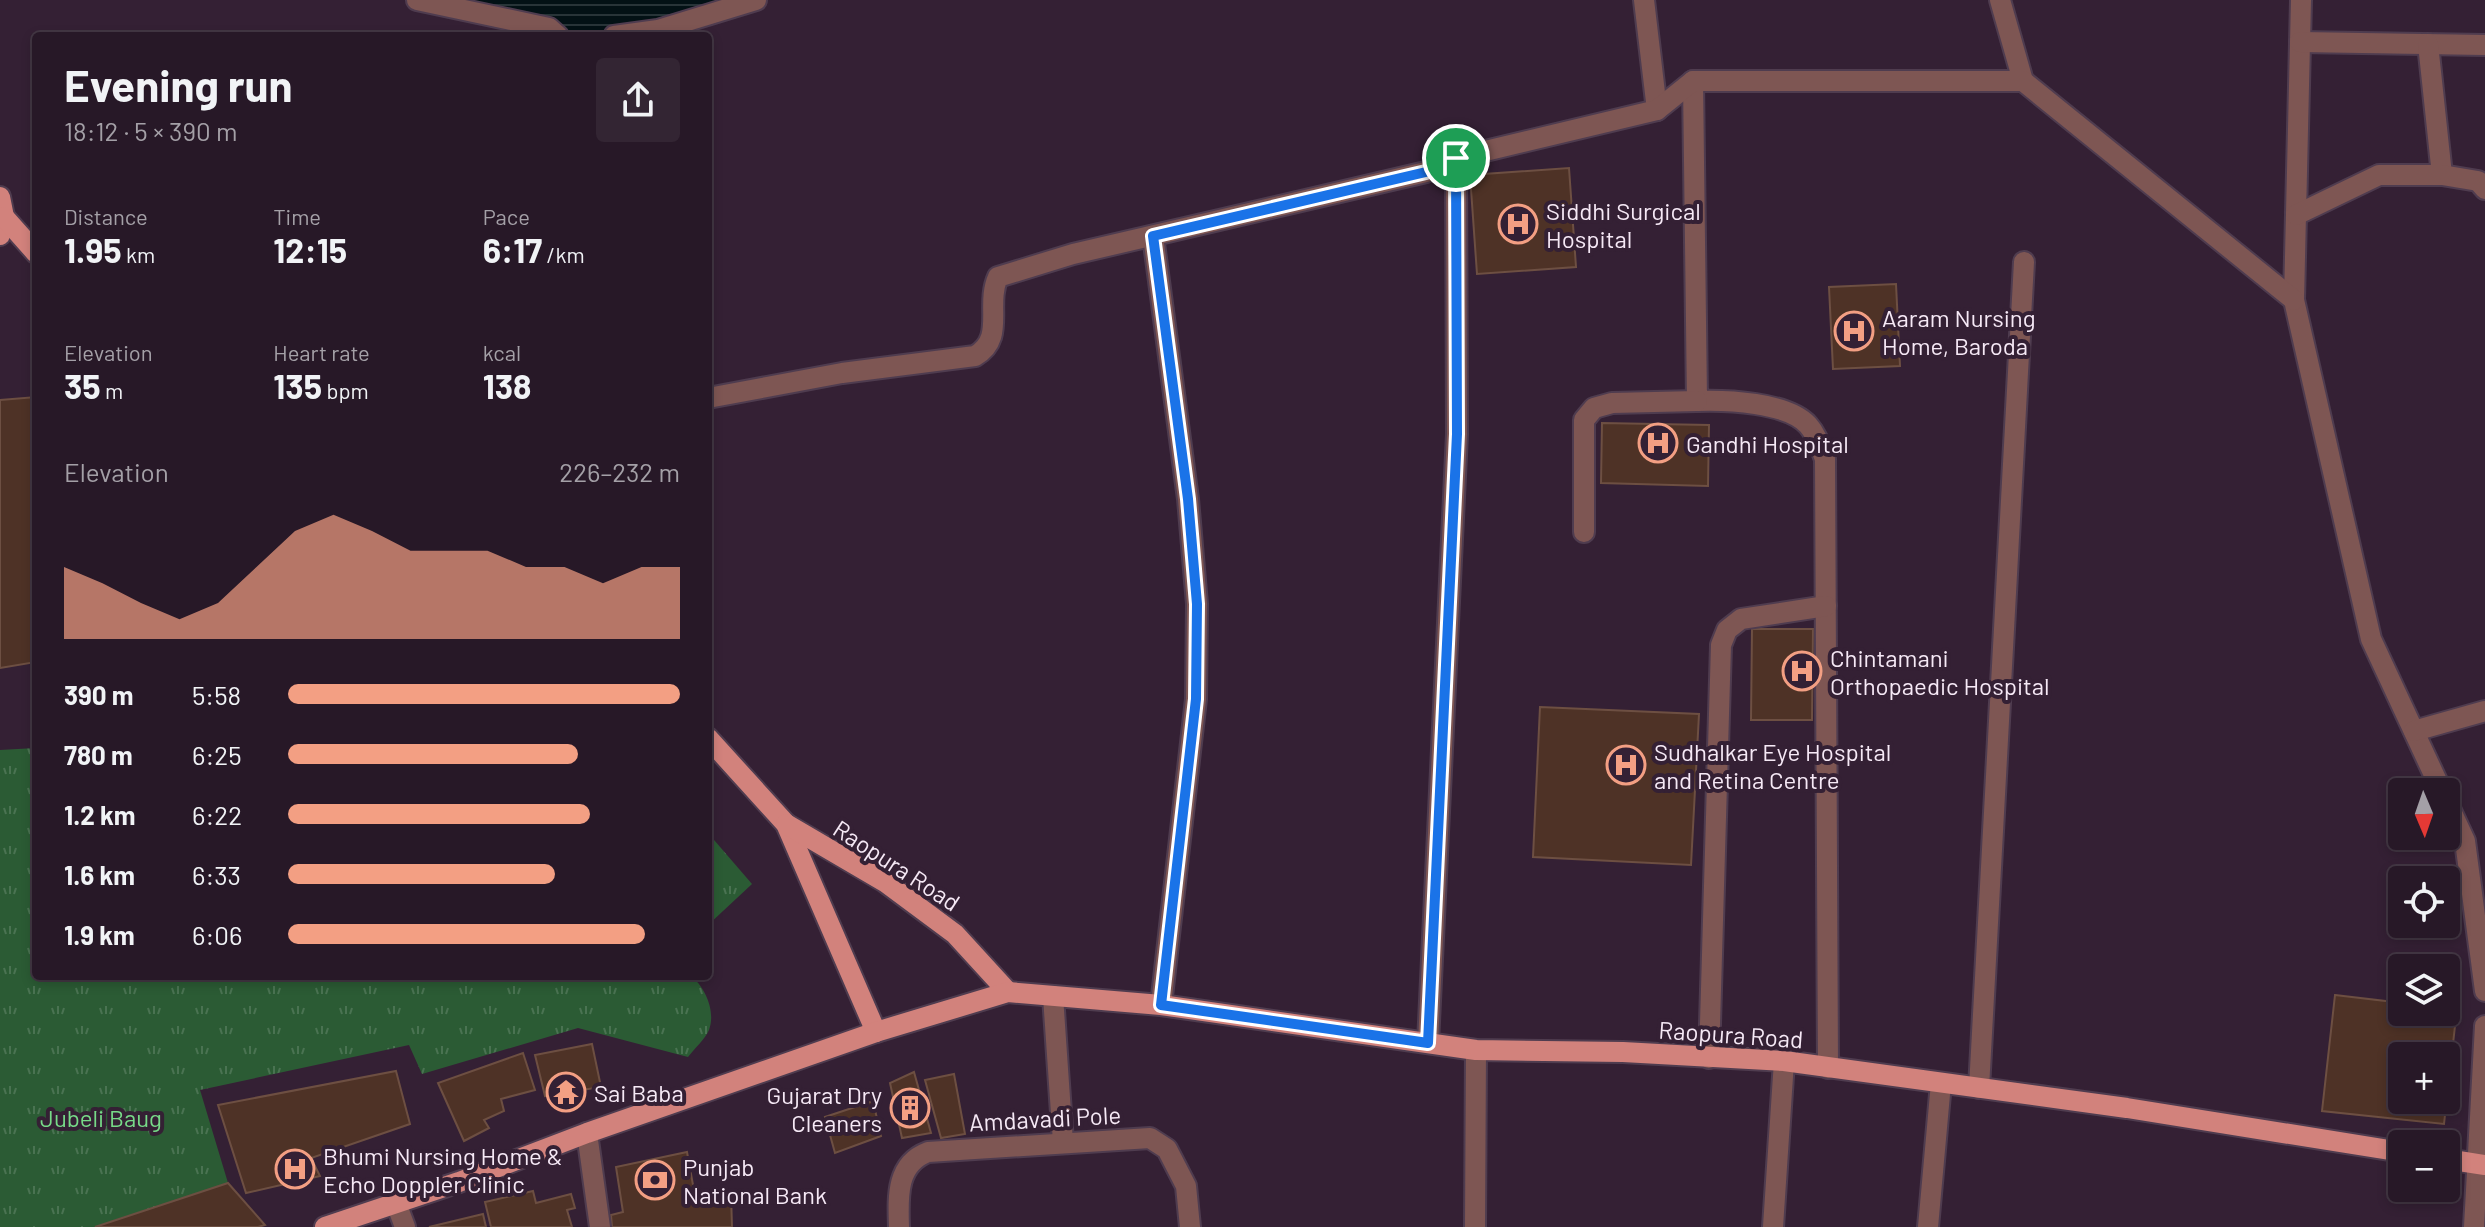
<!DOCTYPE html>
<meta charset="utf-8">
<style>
body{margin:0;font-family:Barlow,sans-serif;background:#332533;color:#f1f3f6;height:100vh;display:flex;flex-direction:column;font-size:30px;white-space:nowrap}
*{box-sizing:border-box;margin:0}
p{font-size:26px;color:#a4a0a7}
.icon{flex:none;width:44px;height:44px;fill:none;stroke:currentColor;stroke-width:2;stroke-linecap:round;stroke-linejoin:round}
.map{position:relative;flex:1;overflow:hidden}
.drawer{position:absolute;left:32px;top:32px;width:680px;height:948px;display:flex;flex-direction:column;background:#271827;border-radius:8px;box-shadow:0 4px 12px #0003,0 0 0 2px #433744}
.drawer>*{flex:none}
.needle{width:52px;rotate:178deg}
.fabs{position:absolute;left:2388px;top:778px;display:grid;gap:16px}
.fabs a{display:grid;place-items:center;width:72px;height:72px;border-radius:8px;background:#271827;box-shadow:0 4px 12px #0003,0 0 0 2px #433744;font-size:40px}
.pin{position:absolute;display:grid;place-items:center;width:68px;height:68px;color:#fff;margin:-34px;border:4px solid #fff;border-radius:50%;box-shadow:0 2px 8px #0007}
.round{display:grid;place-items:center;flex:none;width:84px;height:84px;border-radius:8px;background:#332533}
.summary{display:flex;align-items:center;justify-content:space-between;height:136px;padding:0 32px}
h1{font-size:44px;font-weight:700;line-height:60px}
.figures{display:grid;grid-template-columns:repeat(3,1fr);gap:12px;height:136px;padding:8px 32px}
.figures div{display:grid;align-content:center}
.figures b{font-size:34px;font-weight:700}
.figures small{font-size:22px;font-weight:400}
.figures p{font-size:22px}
.chart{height:224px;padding:16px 32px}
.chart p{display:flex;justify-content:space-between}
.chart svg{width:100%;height:144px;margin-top:8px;fill:#f39f83;opacity:.7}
ul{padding:0 32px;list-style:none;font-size:26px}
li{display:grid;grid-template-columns:128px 96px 1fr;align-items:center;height:60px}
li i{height:20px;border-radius:10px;background:#f39f83}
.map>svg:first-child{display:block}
</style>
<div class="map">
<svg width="2485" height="1227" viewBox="0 0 2485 1227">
<defs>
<pattern id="park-tufts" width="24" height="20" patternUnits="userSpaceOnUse" patternTransform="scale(2)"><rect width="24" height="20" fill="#2b5b34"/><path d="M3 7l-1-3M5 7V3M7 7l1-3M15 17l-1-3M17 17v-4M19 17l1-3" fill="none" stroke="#4a7352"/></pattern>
<pattern id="water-rules" width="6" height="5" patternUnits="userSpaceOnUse" patternTransform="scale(2)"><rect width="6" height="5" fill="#031115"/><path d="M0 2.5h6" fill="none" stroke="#283438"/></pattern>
</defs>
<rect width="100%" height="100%" fill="#342034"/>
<g fill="url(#park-tufts)">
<path d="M36,748V976H691C705,987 716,1011 709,1030C705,1039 694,1049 688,1057L578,1028L422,1074L409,1045L200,1090L228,1183L95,1227H0V750Z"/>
<polygon points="708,833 752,884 708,925"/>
</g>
<polygon fill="url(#water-rules)" points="449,0 734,0 628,29 562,32"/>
<g fill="#4e3226" stroke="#6d4f42" stroke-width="2" fill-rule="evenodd">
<polygon points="1569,168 1576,267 1477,274 1470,175"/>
<polygon points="1896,284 1900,366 1833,369 1829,287"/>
<polygon points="36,397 36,662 0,668 0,400"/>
<polygon points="1602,423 1709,425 1708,486 1601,483"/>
<polygon points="1752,629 1813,629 1812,720 1751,720"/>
<polygon points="1540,707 1699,714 1691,865 1533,857"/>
<path d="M2335,995L2402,1003V1012H2446V1007L2457,1008L2444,1124L2322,1111ZM2402,1056H2446V1100H2402Z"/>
<polygon points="592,1044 601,1087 545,1096 535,1055"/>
<polygon points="523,1053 535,1090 501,1099 504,1111 484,1120 489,1128 464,1141 438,1083"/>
<polygon points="396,1071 410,1124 311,1158 320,1176 246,1193 218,1105"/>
<polygon points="914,1072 931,1133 902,1138 890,1083"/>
<polygon points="954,1074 965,1134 941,1138 925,1080"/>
<polygon points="873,1101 881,1136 835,1153 825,1117"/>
<polygon points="687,1152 695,1196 731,1194 732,1227 612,1227 611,1215 623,1212 616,1167"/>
<polygon points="228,1183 265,1225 258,1227 95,1227"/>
<polygon points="533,1191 536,1203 571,1194 575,1208 567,1210 572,1227 491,1227 485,1202"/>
<polygon points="483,1214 486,1227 429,1227"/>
</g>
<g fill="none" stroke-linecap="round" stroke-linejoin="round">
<g stroke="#4f3c4f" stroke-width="24">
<g id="minor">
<polyline points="417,0 549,28 558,36"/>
<polyline points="1644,0 1657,110"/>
<polyline points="2000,0 2023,81"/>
<polyline points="2301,0 2294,300 2371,639 2442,792"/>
<polyline points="614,36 658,30 756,0"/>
<polyline points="2300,42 2485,45"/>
<polyline points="2428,44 2442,175"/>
<path d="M1693,81L1697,401C1726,400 1787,402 1808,425C1817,435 1820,447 1825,459L1828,1068"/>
<polyline points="2296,215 2379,175 2442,175 2478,181 2485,189"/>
<polyline points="1153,236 1188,499 1197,604 1196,699 1161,1005"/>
<path d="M708,398L842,373L975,356C1006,338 985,306 998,277L1073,254L1426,172L1456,158L1657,110L1693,81H2023L2294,300"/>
<polyline points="1584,532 1584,420 1594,408 1612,403 1697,401"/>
<polyline points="2414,731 2485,711"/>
<polyline points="2446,800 2465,841 2485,991"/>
<polyline points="1053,996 1063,1142"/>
<polyline points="1428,1043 1457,434 1456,158"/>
<polyline points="1709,1058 1721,645 1727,630 1741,619 1826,606"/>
<polyline points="1979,1088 2024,262"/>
<polyline points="587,1133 600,1227"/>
<polyline points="396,1203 405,1227"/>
<path d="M899,1227C898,1197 896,1164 928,1152L1150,1138L1167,1149L1186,1186L1190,1227"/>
<polyline points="1475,1227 1476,1050"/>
<polyline points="1773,1227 1784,1061"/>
<polyline points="1928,1227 1941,1083"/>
<polyline points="2474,1227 2485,1026"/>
</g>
</g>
<g stroke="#4f3c4f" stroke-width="24">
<g id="major">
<polyline points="0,197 4,217 0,235"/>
<polyline points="4,217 36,253"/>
<polyline points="708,738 786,824 876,1032"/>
<polyline points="786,824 885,882 955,934 1008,992"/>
<polyline points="2446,1159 2485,1165"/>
<polyline points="325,1227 459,1182 587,1133 876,1032 1008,992 1161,1005 1476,1050 1623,1052 1784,1061 2127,1108 2402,1152"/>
</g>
</g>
<use href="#minor" stroke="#7e5653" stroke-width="20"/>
<use href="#major" stroke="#d2827c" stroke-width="20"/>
</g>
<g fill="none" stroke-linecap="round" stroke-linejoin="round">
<g stroke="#fff" stroke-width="16">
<polygon id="route" points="1456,158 1457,434 1428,1043 1161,1005 1196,699 1197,604 1188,499 1153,236 1426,172"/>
</g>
<use href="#route" stroke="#1a73e8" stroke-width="10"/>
</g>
<defs>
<g id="hospital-ring" transform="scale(2)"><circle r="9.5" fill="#342034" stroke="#f39f83" stroke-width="1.5"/><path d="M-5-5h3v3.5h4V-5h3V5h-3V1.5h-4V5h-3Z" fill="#f39f83"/></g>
<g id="temple-ring" transform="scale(2)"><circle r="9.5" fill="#342034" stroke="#f39f83" stroke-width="1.5"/><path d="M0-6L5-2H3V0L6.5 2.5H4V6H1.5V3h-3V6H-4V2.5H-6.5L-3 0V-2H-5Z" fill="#f39f83"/></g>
<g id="building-ring" transform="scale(2)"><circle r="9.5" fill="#342034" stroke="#f39f83" stroke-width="1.5"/><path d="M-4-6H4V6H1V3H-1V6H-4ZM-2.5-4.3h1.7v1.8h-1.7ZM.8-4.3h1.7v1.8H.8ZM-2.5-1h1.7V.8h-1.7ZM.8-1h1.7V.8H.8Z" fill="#f39f83"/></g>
<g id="bank-ring" transform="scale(2)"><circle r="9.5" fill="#342034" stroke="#f39f83" stroke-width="1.5"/><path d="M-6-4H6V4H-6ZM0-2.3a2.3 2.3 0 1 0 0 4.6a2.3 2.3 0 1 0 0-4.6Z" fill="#f39f83"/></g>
</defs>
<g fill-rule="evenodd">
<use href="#hospital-ring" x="1518" y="224"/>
<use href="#hospital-ring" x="1854" y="331"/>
<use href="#hospital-ring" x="1658" y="443"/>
<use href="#hospital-ring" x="1802" y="671"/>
<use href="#hospital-ring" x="1626" y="765"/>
<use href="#temple-ring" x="566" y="1092"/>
<use href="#building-ring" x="910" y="1108"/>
<use href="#hospital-ring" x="295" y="1169"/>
<use href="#bank-ring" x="655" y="1180"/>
</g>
<g text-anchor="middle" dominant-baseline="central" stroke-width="8" stroke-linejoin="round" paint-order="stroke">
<g font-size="24" fill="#f6e9f6" stroke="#342034" text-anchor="start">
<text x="1546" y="210">Siddhi Surgical<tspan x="1546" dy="28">Hospital</tspan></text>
<text x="1882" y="317">Aaram Nursing<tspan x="1882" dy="28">Home, Baroda</tspan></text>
<text x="1686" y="443">Gandhi Hospital</text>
<text x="1830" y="657">Chintamani<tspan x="1830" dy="28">Orthopaedic Hospital</tspan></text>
<text x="1654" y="751">Sudhalkar Eye Hospital<tspan x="1654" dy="28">and Retina Centre</tspan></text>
<text x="594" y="1092">Sai Baba</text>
<text x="882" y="1094" text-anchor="end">Gujarat Dry<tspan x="882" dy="28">Cleaners</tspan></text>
<text x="323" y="1155">Bhumi Nursing Home &amp;<tspan x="323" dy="28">Echo Doppler Clinic</tspan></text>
<text x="683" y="1166">Punjab<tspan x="683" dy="28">National Bank</tspan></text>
</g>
<g font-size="24" fill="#f6e9f6" stroke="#342034">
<text transform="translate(897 865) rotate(33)">Raopura Road</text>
<text transform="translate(1731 1034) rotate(4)">Raopura Road</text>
<text transform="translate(1045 1118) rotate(-3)">Amdavadi Pole</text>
</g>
<g font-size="24" fill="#77da88" stroke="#342034">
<text x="101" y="1117">Jubeli Baug</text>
</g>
</g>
</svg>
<div class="fabs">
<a><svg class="needle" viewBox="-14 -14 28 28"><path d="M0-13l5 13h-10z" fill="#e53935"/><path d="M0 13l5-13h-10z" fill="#a4a0a7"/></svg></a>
<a><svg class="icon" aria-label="locate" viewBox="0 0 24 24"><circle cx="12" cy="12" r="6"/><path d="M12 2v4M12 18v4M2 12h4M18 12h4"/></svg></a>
<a><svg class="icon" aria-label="layers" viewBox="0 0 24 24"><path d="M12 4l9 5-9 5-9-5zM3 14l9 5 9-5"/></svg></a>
<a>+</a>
<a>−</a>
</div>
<div class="pin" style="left:1456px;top:158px;background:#1e9e55"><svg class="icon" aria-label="arrive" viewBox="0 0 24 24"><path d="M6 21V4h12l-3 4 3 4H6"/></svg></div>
<section class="drawer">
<div class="summary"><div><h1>Evening run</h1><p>18:12 · 5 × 390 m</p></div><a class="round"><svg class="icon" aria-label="share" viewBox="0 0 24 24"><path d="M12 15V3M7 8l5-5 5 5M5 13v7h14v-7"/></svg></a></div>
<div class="figures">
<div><p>Distance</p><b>1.95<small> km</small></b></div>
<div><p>Time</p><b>12:15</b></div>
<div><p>Pace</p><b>6:17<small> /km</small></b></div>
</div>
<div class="figures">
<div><p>Elevation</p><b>35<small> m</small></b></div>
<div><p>Heart rate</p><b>135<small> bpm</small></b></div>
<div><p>kcal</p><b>138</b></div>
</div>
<div class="chart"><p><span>Elevation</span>226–232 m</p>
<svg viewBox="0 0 160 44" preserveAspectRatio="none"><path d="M0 44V22L10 27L20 33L30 38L40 33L50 22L60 11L70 6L80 11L90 17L100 17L110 17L120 22L130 22L140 27L150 22L160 22V44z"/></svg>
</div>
<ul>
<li><b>390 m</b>5:58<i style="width:100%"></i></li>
<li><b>780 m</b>6:25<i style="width:74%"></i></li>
<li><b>1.2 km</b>6:22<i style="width:77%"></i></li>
<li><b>1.6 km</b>6:33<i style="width:68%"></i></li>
<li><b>1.9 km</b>6:06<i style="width:91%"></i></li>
</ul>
</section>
</div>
